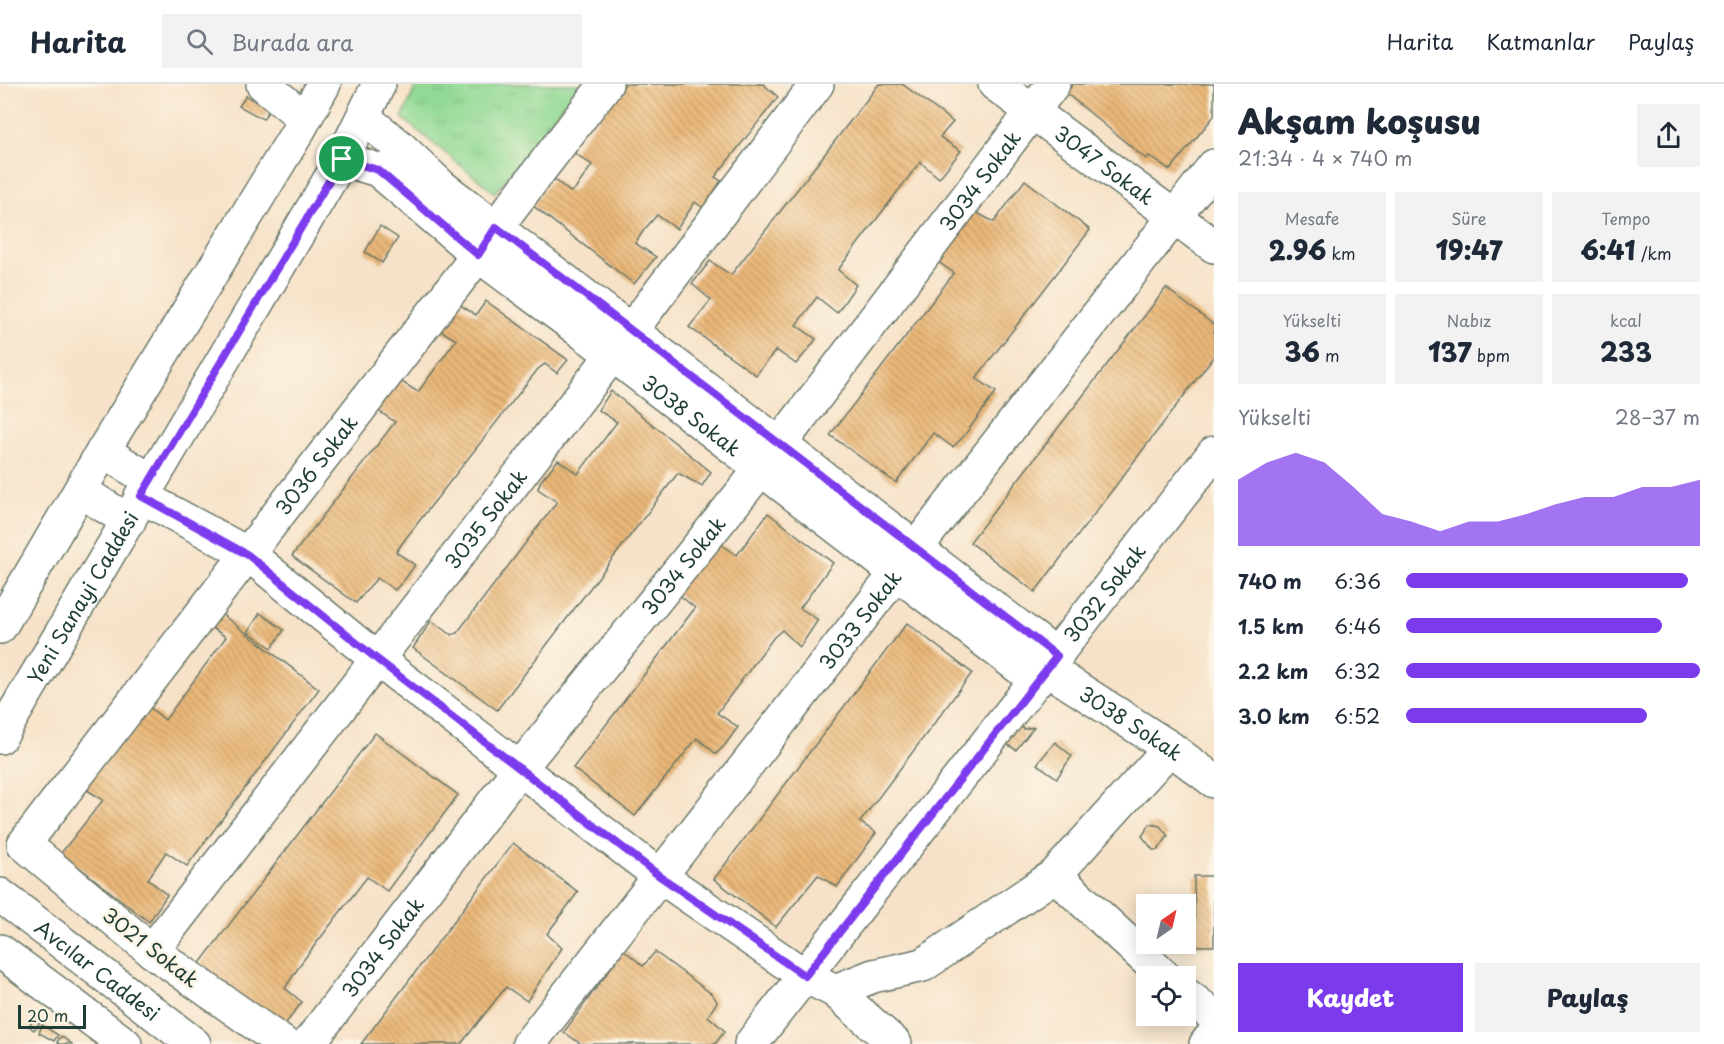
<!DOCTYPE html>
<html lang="tr">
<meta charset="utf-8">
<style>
body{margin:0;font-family:"Playpen Sans",sans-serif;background:#f2f2f3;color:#1f2937;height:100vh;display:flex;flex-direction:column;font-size:22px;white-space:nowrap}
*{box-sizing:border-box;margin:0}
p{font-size:20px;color:#747a83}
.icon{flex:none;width:33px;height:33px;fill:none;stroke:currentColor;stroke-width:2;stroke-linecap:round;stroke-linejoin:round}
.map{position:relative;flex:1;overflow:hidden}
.drawer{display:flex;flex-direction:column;background:#fff;width:510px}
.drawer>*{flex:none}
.needle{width:39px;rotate:34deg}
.buttons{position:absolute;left:1136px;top:810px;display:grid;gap:12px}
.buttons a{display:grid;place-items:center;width:60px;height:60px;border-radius:0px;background:#fff;box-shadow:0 3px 15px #0003;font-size:30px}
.scale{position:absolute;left:18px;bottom:15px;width:68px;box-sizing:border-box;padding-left:6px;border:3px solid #1f3d34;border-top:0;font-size:16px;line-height:21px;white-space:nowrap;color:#1f3d34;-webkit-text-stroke:4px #fcf5e5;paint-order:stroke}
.pin{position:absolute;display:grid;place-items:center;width:51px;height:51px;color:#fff;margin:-26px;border:3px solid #fff;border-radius:50%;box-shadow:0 2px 6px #0007}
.round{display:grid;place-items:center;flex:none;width:63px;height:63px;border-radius:0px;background:#f2f2f3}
.summary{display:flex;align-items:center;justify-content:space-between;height:102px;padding:0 24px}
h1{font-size:33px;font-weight:800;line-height:45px}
.stats{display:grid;grid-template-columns:repeat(3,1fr);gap:9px;height:102px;padding:6px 24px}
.stats div{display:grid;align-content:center;border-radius:0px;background:#f2f2f3;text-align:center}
.stats b{font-size:26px;font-weight:800}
.stats small{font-size:16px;font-weight:400}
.stats p{font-size:16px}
.chart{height:168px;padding:12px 24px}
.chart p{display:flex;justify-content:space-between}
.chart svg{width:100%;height:108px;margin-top:6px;fill:#7c3aed;opacity:.7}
.action{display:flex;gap:12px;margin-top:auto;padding:12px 24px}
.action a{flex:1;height:69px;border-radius:0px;background:#7c3aed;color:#fff;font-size:24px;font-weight:800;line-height:69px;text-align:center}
.action a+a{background:#f2f2f3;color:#1f2937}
ul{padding:0 24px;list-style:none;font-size:20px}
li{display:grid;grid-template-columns:96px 72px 1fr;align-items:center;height:45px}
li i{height:15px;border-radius:8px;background:#7c3aed}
header{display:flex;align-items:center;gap:36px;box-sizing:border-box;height:84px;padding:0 30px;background:#fff;border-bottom:2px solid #e0e1e3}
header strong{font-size:28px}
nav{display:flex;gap:33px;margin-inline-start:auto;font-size:21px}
.search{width:420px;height:54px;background:#f2f2f3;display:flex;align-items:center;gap:15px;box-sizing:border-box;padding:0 21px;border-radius:0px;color:#747a83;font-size:22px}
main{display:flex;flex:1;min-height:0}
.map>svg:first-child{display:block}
</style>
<header>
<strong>Harita</strong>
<div class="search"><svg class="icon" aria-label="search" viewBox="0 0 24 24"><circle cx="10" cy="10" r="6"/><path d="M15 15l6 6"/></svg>Burada ara</div>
<nav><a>Harita</a><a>Katmanlar</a><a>Paylaş</a></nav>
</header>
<main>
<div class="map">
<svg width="1214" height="960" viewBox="0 0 1214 960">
<defs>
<pattern id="grass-tufts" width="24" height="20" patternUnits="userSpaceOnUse" patternTransform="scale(1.5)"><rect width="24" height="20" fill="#91d994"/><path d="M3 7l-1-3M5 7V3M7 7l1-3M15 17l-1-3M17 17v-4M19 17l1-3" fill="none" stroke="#7dbb80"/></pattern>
<pattern id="building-back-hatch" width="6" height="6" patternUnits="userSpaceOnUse" patternTransform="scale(1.5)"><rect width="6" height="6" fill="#ebb878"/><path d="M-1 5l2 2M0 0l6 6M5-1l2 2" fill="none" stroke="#be9763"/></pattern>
</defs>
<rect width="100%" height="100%" fill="#fcf5e5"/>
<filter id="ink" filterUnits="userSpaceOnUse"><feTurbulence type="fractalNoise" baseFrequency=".0167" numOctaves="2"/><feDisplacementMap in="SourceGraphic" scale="12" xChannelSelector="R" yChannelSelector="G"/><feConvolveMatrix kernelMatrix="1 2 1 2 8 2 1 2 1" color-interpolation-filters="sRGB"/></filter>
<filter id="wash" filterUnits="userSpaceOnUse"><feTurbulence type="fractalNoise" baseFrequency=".008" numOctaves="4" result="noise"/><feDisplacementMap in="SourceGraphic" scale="24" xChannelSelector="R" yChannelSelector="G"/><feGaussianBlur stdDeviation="1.35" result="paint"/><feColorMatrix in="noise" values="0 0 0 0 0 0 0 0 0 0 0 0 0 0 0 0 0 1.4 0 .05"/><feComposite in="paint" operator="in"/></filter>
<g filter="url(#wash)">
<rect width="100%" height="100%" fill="#f6e2c8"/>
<polygon fill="url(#grass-tufts)" stroke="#588b64" stroke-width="1.5" points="417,0 580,0 495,109 402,34"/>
<g id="blocks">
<g fill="url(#building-back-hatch)">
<polygon points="625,0 763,0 778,13 715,93 721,97 703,124 695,118 677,145 657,131 644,146 635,159 656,173 634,200 532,121 553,94 570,108 576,104 592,81 573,68"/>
<polygon points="879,0 902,0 953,38 940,53 961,67 939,94 920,78 838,186 856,201 837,229 817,213 796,241 816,255 812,261 796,280 776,266 756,291 689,243 711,216 692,200 710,177 731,191"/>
<polygon points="1073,0 1214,0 1214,32 1170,86 1149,72 1146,75 1066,9"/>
<polygon points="246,12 270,25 263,35 239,22"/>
<polygon points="1025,96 1090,146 976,294 996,308 964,352 953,363 933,349 896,399 830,351 954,189 934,175 970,125 994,138"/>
<polygon points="380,142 398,154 382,179 365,168"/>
<polygon points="1166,204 1214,241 1214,272 1035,508 970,458"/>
<polygon points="486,217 568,276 557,289 545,280 538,285 406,454 396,468 415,481 405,495 395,506 377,494 356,519 292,472 395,338 374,324 397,295 418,308 456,256 437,244 457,219 476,231"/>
<polygon points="611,307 711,388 702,402 678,389 497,626 413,564 431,537 452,551 457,549 557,418 538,405 540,398 558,376 578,390 617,338 598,326"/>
<polygon points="768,429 833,479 800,524 818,536 800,563 782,546 774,553 717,629 738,643 725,661 716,670 697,654 635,732 573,684 695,524 676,508 716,457 737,471"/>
<polygon points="219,528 319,605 187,782 166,768 148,795 167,811 149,838 61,769 103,716 84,704 147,621 165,636 226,553 209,542"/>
<polygon points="260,529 284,546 272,564 248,548"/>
<polygon points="907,539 972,589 860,738 876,749 837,803 818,791 776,843 714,795"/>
<polygon points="1014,639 1024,645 1034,643 1016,666 1002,657"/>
<polygon points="375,649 458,711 387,807 367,793 302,878 285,904 302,918 280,947 263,928 200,879"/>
<polygon points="1055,658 1072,672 1057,694 1037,680"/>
<polygon points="1150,740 1160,742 1168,752 1158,766 1153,766 1142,752"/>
<polygon points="513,759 578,808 547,850 562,864 527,917 506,903 461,960 361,960"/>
<polygon points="1194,792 1214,792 1214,862 1195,862"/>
<polygon points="624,866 643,882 655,868 713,911 717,918 708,932 725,947 715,960 581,960 564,948"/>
<polygon points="34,934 40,938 34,946 29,942"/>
<polygon points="42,941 58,951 54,957 39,949"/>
<polygon points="61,952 72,960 59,960 57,958"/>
</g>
</g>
</g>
<g filter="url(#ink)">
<use href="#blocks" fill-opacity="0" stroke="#6a7768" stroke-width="1.5"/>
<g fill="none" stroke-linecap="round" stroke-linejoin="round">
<g stroke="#6a7768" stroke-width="36">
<g id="minor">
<polyline points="263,0 304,34"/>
<path id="s1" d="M995,0L1214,162"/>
<polyline points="364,34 399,62 441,102 1057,572"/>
<path id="s2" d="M342,75L378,86L478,171L613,271L1037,597"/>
<polyline points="141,412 248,470 378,576 661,793 805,892 835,907 895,960"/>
<path id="s3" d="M1047,585L1170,664L1214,697"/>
<polyline points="1055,791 1164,892"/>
<path id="s4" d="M152,867L630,248L817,0"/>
<polyline points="835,907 873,892 923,881 1055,791 1170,664"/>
<polyline points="1185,910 1214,932"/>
<path id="s5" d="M284,960L152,867L24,760L478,171L496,143L606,0"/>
<path id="s6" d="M308,960L520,684L761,385L1053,0"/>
<path id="s7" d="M529,960L1214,82"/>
<path id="s8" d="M751,960L1214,369"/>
<polyline points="1206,960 1214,950"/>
</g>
</g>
<g stroke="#6a7768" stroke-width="36">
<g id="major">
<polyline points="103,367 150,396"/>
<polyline points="82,408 129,437"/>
<polyline points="0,543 103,367 297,49 324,0"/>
<path id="s9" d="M0,653L342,75L379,0"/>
<path id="s10" d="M0,811L194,960"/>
<polyline points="0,867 125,960"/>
</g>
</g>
<use href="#minor" stroke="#fff" stroke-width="33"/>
<use href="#major" stroke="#fff" stroke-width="33"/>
</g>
</g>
<g fill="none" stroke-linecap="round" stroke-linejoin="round" filter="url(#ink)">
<g stroke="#fff" stroke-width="12">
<polygon id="route" points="342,75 378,86 478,171 496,143 1057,572 805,892 661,793 378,576 248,471 141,412"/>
</g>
<use href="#route" stroke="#7c3aed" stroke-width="8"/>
</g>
<g text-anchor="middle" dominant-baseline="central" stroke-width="5" stroke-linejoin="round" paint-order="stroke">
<g font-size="20" fill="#1f3d34" stroke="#fcf5e5">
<text stroke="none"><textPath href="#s1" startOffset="136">3047 Sokak</textPath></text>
<text stroke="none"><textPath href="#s6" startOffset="1094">3034 Sokak</textPath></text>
<text stroke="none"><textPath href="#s2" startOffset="436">3038 Sokak</textPath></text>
<text stroke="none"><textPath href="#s5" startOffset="807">3036 Sokak</textPath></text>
<text stroke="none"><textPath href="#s4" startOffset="546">3035 Sokak</textPath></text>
<text stroke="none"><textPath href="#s6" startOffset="608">3034 Sokak</textPath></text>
<text stroke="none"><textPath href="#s8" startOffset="573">3032 Sokak</textPath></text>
<text stroke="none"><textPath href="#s9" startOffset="162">Yeni Sanayi Caddesi</textPath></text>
<text stroke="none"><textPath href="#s7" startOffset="538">3033 Sokak</textPath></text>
<text stroke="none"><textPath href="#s3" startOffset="100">3038 Sokak</textPath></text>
<text transform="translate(151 863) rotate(38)">3021 Sokak</text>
<text stroke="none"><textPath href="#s6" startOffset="122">3034 Sokak</textPath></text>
<text stroke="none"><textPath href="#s10" startOffset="123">Avcılar Caddesi</textPath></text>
</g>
</g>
</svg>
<div class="buttons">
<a><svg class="needle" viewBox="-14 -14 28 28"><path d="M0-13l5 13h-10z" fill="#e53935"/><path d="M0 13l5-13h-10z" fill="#747a83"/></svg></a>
<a><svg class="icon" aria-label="locate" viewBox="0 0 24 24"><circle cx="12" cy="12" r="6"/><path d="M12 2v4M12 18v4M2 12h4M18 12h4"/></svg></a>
</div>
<div class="scale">20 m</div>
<div class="pin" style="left:342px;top:75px;background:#1e9e55"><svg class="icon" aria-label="arrive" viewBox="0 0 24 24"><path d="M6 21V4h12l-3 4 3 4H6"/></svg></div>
</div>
<section class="drawer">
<div class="summary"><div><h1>Akşam koşusu</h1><p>21:34 · 4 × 740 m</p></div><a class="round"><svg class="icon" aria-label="share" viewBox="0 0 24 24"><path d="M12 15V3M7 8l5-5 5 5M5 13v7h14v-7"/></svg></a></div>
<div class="stats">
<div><p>Mesafe</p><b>2.96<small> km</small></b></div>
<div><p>Süre</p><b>19:47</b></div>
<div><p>Tempo</p><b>6:41<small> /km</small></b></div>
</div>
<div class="stats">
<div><p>Yükselti</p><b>36<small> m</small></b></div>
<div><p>Nabız</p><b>137<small> bpm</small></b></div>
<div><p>kcal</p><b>233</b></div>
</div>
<div class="chart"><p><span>Yükselti</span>28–37 m</p>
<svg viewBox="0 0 160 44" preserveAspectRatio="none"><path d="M0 44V17L10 10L20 6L30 10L40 20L50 31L60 34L70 38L80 34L90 34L100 31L110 27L120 24L130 24L140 20L150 20L160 17V44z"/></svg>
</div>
<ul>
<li><b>740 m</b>6:36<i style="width:96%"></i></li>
<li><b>1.5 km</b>6:46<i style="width:87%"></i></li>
<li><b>2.2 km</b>6:32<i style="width:100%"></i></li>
<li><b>3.0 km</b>6:52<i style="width:82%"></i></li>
</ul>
<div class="action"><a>Kaydet</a><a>Paylaş</a></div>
</section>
</main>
